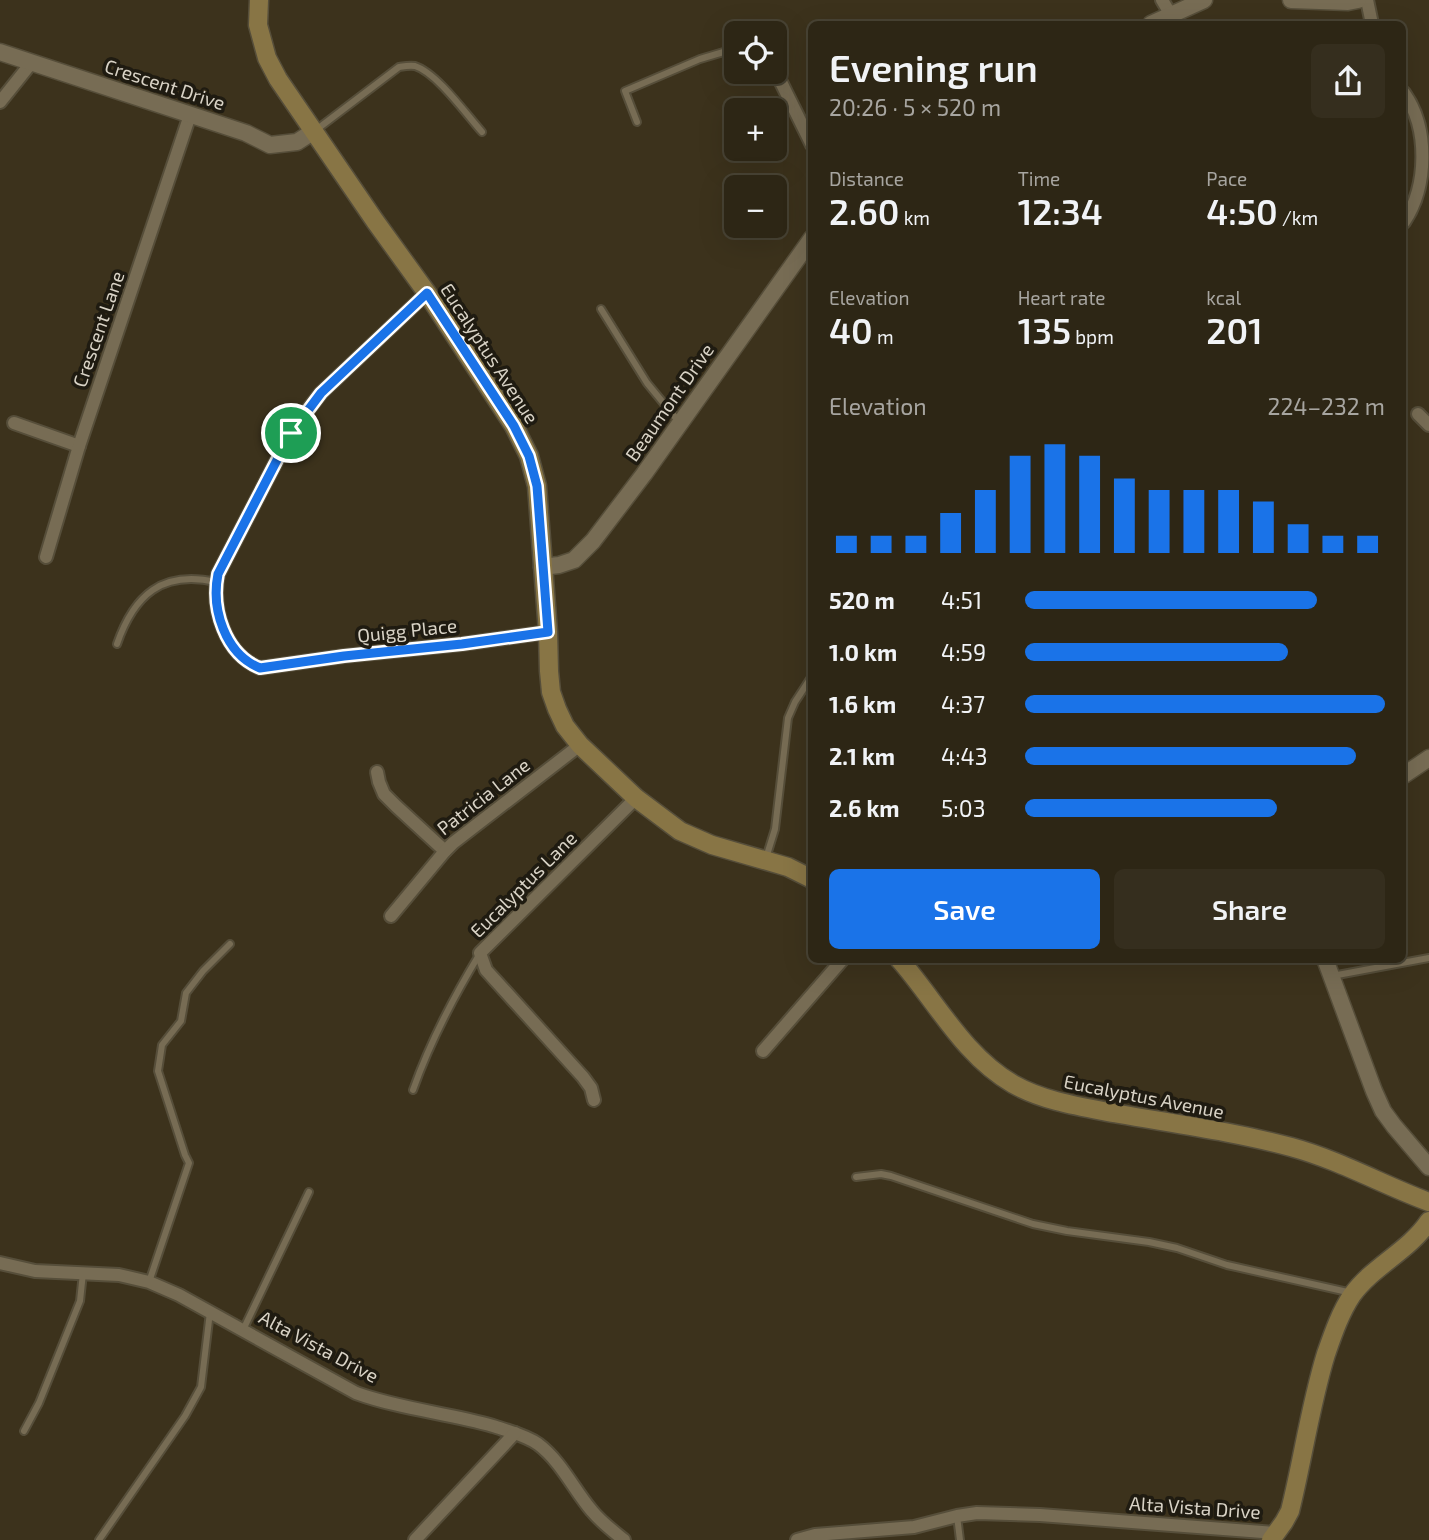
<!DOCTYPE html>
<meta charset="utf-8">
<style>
body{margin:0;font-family:"Exo 2",sans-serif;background:#352e1e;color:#f1f3f6;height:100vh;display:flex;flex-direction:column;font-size:26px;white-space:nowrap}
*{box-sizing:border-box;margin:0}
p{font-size:23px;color:#a7a5a0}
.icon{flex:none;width:38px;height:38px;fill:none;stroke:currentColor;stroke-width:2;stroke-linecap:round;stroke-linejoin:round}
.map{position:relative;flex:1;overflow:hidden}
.drawer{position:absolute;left:808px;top:21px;width:598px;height:942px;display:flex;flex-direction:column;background:#2d2615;border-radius:10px;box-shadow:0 7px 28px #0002,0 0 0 2px #484334}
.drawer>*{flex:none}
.buttons{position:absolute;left:724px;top:21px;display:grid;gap:14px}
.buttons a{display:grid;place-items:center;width:63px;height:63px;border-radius:10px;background:#2d2615;box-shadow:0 7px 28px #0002,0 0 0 2px #484334;font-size:35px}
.pin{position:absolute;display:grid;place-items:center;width:60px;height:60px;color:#fff;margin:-30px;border:4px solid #fff;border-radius:50%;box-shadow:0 2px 7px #0007}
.round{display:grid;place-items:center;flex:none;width:74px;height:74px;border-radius:10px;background:#352e1e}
.overview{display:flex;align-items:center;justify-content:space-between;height:119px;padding:0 21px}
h1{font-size:38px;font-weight:600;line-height:52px}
.metrics{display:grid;grid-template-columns:repeat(3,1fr);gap:10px;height:119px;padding:7px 21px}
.metrics div{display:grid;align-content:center}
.metrics b{font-size:35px;font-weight:600}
.metrics small{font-size:19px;font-weight:400}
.metrics p{font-size:19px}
.chart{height:196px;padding:14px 21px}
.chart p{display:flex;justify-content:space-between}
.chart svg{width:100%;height:126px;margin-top:7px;stroke:#1a73e8;stroke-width:6}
.cta{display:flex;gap:14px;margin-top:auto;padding:14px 21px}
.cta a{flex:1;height:80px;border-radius:10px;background:#1a73e8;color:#fff;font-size:28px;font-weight:600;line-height:80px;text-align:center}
.cta a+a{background:#352e1e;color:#f1f3f6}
ul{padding:0 21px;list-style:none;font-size:23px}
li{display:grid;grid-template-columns:112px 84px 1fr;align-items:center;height:52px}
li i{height:18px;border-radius:9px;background:#1a73e8}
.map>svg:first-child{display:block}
</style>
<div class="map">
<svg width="1429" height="1540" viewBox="0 0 1429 1540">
<rect width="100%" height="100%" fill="#3c321c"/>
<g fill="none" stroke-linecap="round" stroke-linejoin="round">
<g stroke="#564e3a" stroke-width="10">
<g id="service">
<polyline points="637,122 625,91 700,59 737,48"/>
<path d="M316,130L399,67C405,66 410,65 415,66C437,73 466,114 482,132"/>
<polyline points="601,309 647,383 679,422"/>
<path d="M117,644C134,595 162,570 216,582"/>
<polyline points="766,858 775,829 788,718 795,702 812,676"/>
<polyline points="1332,976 1429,958"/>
<path d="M413,1090C430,1042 453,998 479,955"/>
<polyline points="856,1177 881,1174 891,1176 1033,1224 1067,1231 1149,1242 1177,1248 1227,1265 1352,1293"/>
<polyline points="149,1282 189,1163 185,1155 158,1071 162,1045 181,1021 186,993 203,971 230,944"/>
<polyline points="243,1330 309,1192"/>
<polyline points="24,1431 39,1403 80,1301 83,1273"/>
<polyline points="957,1516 960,1540"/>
<polyline points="99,1540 185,1416 201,1387 210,1312"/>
</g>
</g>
<g stroke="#564e3a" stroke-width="16">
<g id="minor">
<polyline points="1162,0 1171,15"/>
<polyline points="1367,0 1372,24"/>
<polyline points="775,70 812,145"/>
<path d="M1404,93C1429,128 1428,186 1404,222"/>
<polyline points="0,102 32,62"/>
<path d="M427,293L321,393L300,420L291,433L218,574C211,609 225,654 260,668L344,656L462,644L548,632"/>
<polyline points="1418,414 1429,425"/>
<polyline points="14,423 79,446"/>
<polyline points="46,557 79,446 190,115"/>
<polyline points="377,772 379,782 384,794 396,806 445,851"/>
<polyline points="391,916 445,851 453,843 580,745"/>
<polyline points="763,1051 843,959"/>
<polyline points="594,1100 591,1088 583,1077 486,970 480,953 636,798"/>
<path d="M0,1263L35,1271L119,1275L149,1282L179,1295L356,1393C400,1409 448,1413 493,1426C508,1431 525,1435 538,1444C561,1461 574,1490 592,1511C601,1522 613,1531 624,1540"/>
<polyline points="415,1540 515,1433"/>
<polyline points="797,1540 815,1535 914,1527 957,1516 977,1513 1040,1515 1276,1533"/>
</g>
</g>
<g stroke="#564e3a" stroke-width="19">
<g id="tertiary">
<polyline points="1291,0 1348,2 1358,0"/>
<polyline points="1151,24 1204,0"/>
<polyline points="0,52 246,133 270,145 297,142 314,131"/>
<polyline points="542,567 559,565 574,560 593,541 644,474 812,238"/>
<polyline points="1404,775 1429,758"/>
<polyline points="1325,959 1374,1091 1383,1111 1394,1126 1429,1167"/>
</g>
</g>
<g stroke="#564e3a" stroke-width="21">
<g id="secondary">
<polyline points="259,0 258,25 267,58 278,79 375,221 427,293 514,426 529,456 537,486 548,632 549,671 551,692 557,709 565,726 580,745 636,798 680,831 712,845 788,867 812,879"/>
<path d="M899,959C936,1001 963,1055 1013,1084C1045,1102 1083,1107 1119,1114C1176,1124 1235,1132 1291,1147C1339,1160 1383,1185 1429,1202"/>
<path d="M1271,1540L1284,1522L1290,1511C1303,1459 1310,1406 1326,1354C1333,1334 1340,1313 1352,1295C1373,1266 1409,1251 1429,1221"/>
</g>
</g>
<use href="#service" stroke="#776c54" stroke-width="6"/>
<use href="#minor" stroke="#776c54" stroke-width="12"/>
<use href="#tertiary" stroke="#776c54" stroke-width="16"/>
<use href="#secondary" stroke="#887545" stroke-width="18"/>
</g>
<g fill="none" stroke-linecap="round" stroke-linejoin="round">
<g stroke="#fff" stroke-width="14">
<path id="route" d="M427,293L514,426L529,456L537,486L548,632L462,644L344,656L260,668C225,654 211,609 218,574L291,433L321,393Z"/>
</g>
<use href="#route" stroke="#1a73e8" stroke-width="9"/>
</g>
<g text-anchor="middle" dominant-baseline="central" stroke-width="7" stroke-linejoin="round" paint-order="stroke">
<g font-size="19" fill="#d9d3c6" stroke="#1f1b11">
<text transform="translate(165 84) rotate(18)">Crescent Drive</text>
<text transform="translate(98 329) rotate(-71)">Crescent Lane</text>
<text transform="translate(490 353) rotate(57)">Eucalyptus Avenue</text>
<text transform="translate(669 402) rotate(-55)">Beaumont Drive</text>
<text transform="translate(407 630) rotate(-6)">Quigg Place</text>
<text transform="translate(483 796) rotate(-38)">Patricia Lane</text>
<text transform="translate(523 884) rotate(-45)">Eucalyptus Lane</text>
<text transform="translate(1144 1096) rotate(11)">Eucalyptus Avenue</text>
<text transform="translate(319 1346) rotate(28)">Alta Vista Drive</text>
<text transform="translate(1195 1507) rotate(4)">Alta Vista Drive</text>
</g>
</g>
</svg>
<div class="buttons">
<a><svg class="icon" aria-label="locate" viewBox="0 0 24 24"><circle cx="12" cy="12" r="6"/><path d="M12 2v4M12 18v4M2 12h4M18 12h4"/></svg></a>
<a>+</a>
<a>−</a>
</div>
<div class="pin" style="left:291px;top:433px;background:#1e9e55"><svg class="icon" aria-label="arrive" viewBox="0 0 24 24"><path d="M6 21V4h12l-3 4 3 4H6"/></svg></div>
<section class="drawer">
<div class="overview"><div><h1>Evening run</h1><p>20:26 · 5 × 520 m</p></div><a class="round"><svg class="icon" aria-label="share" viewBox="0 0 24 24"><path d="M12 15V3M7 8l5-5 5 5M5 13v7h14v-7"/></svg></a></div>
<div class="metrics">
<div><p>Distance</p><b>2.60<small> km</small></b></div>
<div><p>Time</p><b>12:34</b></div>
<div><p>Pace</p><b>4:50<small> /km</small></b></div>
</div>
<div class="metrics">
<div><p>Elevation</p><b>40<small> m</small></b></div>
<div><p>Heart rate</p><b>135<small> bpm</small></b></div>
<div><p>kcal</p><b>201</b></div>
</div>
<div class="chart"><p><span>Elevation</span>224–232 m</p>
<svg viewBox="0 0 160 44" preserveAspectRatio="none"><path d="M5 44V38M15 44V38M25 44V38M35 44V30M45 44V22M55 44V10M65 44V6M75 44V10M85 44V18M95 44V22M105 44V22M115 44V22M125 44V26M135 44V34M145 44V38M155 44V38"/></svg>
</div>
<ul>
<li><b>520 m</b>4:51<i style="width:81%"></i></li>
<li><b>1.0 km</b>4:59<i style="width:73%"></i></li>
<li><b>1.6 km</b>4:37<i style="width:100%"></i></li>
<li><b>2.1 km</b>4:43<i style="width:92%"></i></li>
<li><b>2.6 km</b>5:03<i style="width:70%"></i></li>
</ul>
<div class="cta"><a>Save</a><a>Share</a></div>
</section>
</div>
